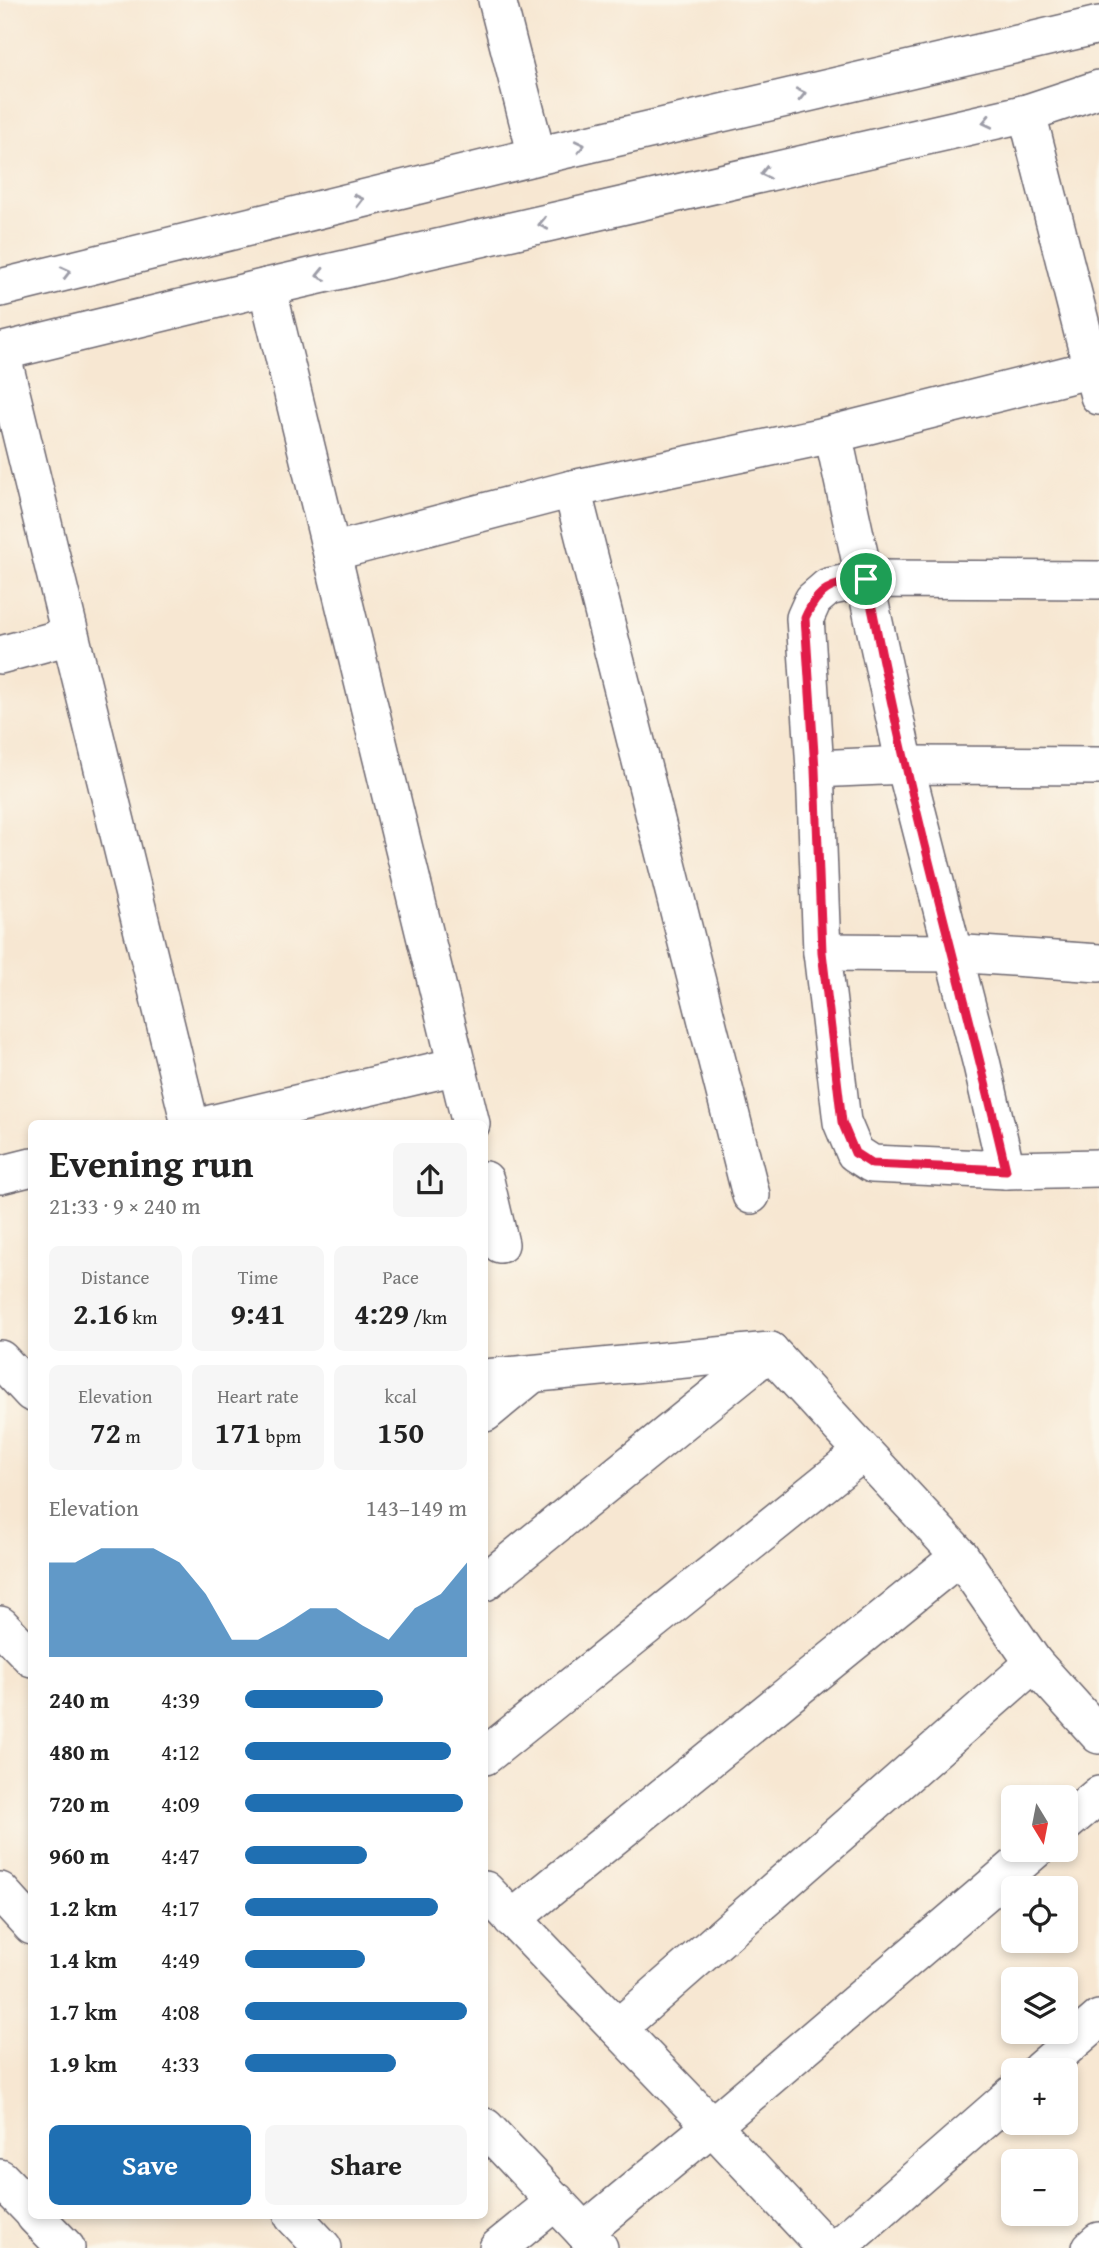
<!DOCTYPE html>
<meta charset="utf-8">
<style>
body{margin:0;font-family:"Gentium Book Plus",serif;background:#f6f6f6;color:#222;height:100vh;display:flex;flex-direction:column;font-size:26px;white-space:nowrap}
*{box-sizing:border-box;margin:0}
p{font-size:23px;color:#767676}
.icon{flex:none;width:38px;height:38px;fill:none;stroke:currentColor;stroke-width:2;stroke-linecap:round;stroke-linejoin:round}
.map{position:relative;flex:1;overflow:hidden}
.details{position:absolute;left:28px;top:1120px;width:460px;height:1099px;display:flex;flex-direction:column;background:#fff;border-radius:10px;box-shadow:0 4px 10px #0003}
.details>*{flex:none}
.needle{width:46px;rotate:170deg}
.buttons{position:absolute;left:1001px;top:1785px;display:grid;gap:14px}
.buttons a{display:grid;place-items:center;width:77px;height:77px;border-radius:10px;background:#fff;box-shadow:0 4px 10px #0003;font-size:35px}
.pin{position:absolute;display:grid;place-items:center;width:60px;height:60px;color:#fff;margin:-30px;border:4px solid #fff;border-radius:50%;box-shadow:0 2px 7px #0007}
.round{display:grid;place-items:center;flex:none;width:74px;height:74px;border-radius:10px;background:#f6f6f6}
.summary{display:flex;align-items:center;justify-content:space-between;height:119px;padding:0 21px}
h1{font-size:38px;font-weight:800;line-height:52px}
.figures{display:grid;grid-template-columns:repeat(3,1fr);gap:10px;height:119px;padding:7px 21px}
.figures div{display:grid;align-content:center;border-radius:10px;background:#f6f6f6;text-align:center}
.figures b{font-size:30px;font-weight:800}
.figures small{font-size:19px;font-weight:400}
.figures p{font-size:19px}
.chart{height:196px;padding:14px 21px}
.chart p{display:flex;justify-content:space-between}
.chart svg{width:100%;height:126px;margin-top:7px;fill:#1f6fb2;opacity:.7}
.cta{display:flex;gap:14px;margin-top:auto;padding:14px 21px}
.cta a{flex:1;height:80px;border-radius:10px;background:#1f6fb2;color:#fff;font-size:28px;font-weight:800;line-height:80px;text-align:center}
.cta a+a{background:#f6f6f6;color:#222}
ul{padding:0 21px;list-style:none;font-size:23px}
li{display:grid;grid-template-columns:112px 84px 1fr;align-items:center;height:52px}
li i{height:18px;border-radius:9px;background:#1f6fb2}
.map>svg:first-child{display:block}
</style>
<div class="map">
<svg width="1099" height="2248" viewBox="0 0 1099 2248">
<rect width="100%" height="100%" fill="#fbf7ec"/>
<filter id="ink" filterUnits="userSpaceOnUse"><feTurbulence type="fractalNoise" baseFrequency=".0143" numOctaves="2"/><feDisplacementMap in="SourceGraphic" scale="14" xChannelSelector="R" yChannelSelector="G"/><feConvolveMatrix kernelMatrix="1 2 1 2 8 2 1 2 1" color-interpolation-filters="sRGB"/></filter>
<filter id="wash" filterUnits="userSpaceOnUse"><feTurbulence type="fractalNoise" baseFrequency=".00686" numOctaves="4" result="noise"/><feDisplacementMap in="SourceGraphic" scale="28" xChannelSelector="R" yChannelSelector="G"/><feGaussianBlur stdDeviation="1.57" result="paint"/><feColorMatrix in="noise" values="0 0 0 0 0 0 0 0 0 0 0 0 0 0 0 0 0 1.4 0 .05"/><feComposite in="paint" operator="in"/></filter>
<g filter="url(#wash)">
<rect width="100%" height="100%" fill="#f7e7d2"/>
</g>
<g filter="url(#ink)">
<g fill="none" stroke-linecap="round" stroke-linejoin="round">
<g stroke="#6d6770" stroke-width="40">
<g id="minor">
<polyline points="497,0 537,156"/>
<polyline points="1027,113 1099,396"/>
<polyline points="267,287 471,1124"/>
<polyline points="0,288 537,156 1099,25"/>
<polyline points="0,352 267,287 1027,113 1099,89"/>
<polyline points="1,352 190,1124"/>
<polyline points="833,434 905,765 982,1065 1006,1170"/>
<polyline points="572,489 751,1195"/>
<polyline points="332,552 572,489 833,434 1092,369"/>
<polyline points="1099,580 866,579 828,587 813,600 805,618 815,769 822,952 842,1122 855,1153 872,1164 1006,1170 1099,1168"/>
<polyline points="0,655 70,636"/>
<polyline points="815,769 905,765 1099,766"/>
<polyline points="822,952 952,953 1099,963"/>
<polyline points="211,1124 457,1066"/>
<polyline points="0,1175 32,1167"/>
<polyline points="485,1180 500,1244"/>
<polyline points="0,1359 32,1393"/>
<polyline points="485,1378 770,1351 960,1556 1034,1663 1099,1735"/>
<polyline points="485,1413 531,1375"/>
<polyline points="485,1582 770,1351"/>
<polyline points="0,1625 32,1658"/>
<polyline points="485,1756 863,1452"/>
<polyline points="1066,1823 1099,1795"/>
<polyline points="485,1890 712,2126 826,2248"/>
<polyline points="0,1891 32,1926"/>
<polyline points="512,1919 960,1556"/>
<polyline points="618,2028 1034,1663"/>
<polyline points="1040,2070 1099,2019"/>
<polyline points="485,2127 599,2248"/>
<polyline points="0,2178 32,2211"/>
<polyline points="35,2216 66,2248"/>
<polyline points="293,2216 323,2248"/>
<polyline points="584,2232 712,2126 1035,1850"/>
<polyline points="498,2248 556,2201"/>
<polyline points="837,2248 1013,2094"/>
<polyline points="1091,2248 1099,2241"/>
</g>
</g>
<use href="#minor" stroke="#fff" stroke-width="37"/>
</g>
<defs><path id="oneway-chevron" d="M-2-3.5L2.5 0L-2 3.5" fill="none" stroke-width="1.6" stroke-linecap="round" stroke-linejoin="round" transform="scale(1.75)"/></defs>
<g stroke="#9c9ca7">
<use href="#oneway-chevron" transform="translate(801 94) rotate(-13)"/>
<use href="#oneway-chevron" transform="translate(987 122) rotate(167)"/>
<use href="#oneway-chevron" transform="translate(580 146) rotate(-13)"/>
<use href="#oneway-chevron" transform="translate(765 173) rotate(167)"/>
<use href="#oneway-chevron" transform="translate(359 200) rotate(-14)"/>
<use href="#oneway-chevron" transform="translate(543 224) rotate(167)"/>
<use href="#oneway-chevron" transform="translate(66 272) rotate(-14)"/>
<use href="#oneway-chevron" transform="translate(321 275) rotate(167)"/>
</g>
</g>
<g fill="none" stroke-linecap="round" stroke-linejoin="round" filter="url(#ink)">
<g stroke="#fff" stroke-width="14">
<path id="route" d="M866,579C879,641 891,704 906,766C937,901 975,1035 1006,1170L872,1164L855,1153L842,1122L822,952L815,769L805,618C820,585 833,585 866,579Z"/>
</g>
<use href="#route" stroke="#e11d48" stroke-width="9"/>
</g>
</svg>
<div class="buttons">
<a><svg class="needle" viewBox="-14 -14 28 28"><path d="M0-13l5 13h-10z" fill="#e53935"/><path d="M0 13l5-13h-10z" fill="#767676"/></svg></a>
<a><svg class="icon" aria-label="locate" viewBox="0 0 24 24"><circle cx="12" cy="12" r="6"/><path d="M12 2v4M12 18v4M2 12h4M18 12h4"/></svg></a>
<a><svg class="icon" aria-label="layers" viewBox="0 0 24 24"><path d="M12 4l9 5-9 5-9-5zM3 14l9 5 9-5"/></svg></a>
<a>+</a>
<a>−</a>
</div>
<div class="pin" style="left:866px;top:579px;background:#1e9e55"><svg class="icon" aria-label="arrive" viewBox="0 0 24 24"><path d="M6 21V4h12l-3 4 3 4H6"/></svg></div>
<section class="details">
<div class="summary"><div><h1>Evening run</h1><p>21:33 · 9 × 240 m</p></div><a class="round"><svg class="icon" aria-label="share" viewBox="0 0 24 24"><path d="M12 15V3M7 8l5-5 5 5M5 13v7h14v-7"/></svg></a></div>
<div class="figures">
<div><p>Distance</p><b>2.16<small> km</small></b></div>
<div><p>Time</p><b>9:41</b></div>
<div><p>Pace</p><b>4:29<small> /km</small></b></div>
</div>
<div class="figures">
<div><p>Elevation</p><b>72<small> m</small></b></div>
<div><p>Heart rate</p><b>171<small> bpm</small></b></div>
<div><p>kcal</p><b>150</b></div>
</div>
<div class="chart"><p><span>Elevation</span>143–149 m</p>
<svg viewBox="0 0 160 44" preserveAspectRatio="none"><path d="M0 44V11L10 11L20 6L30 6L40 6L50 11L60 22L70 38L80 38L90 33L100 27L110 27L120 33L130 38L140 27L150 22L160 11V44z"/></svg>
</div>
<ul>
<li><b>240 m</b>4:39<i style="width:62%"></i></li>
<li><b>480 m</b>4:12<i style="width:93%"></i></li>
<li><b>720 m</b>4:09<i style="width:98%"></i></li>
<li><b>960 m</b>4:47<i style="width:55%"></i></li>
<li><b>1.2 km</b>4:17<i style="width:87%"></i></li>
<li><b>1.4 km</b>4:49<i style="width:54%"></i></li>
<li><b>1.7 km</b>4:08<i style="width:100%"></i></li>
<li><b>1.9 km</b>4:33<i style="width:68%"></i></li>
</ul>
<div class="cta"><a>Save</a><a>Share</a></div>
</section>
</div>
